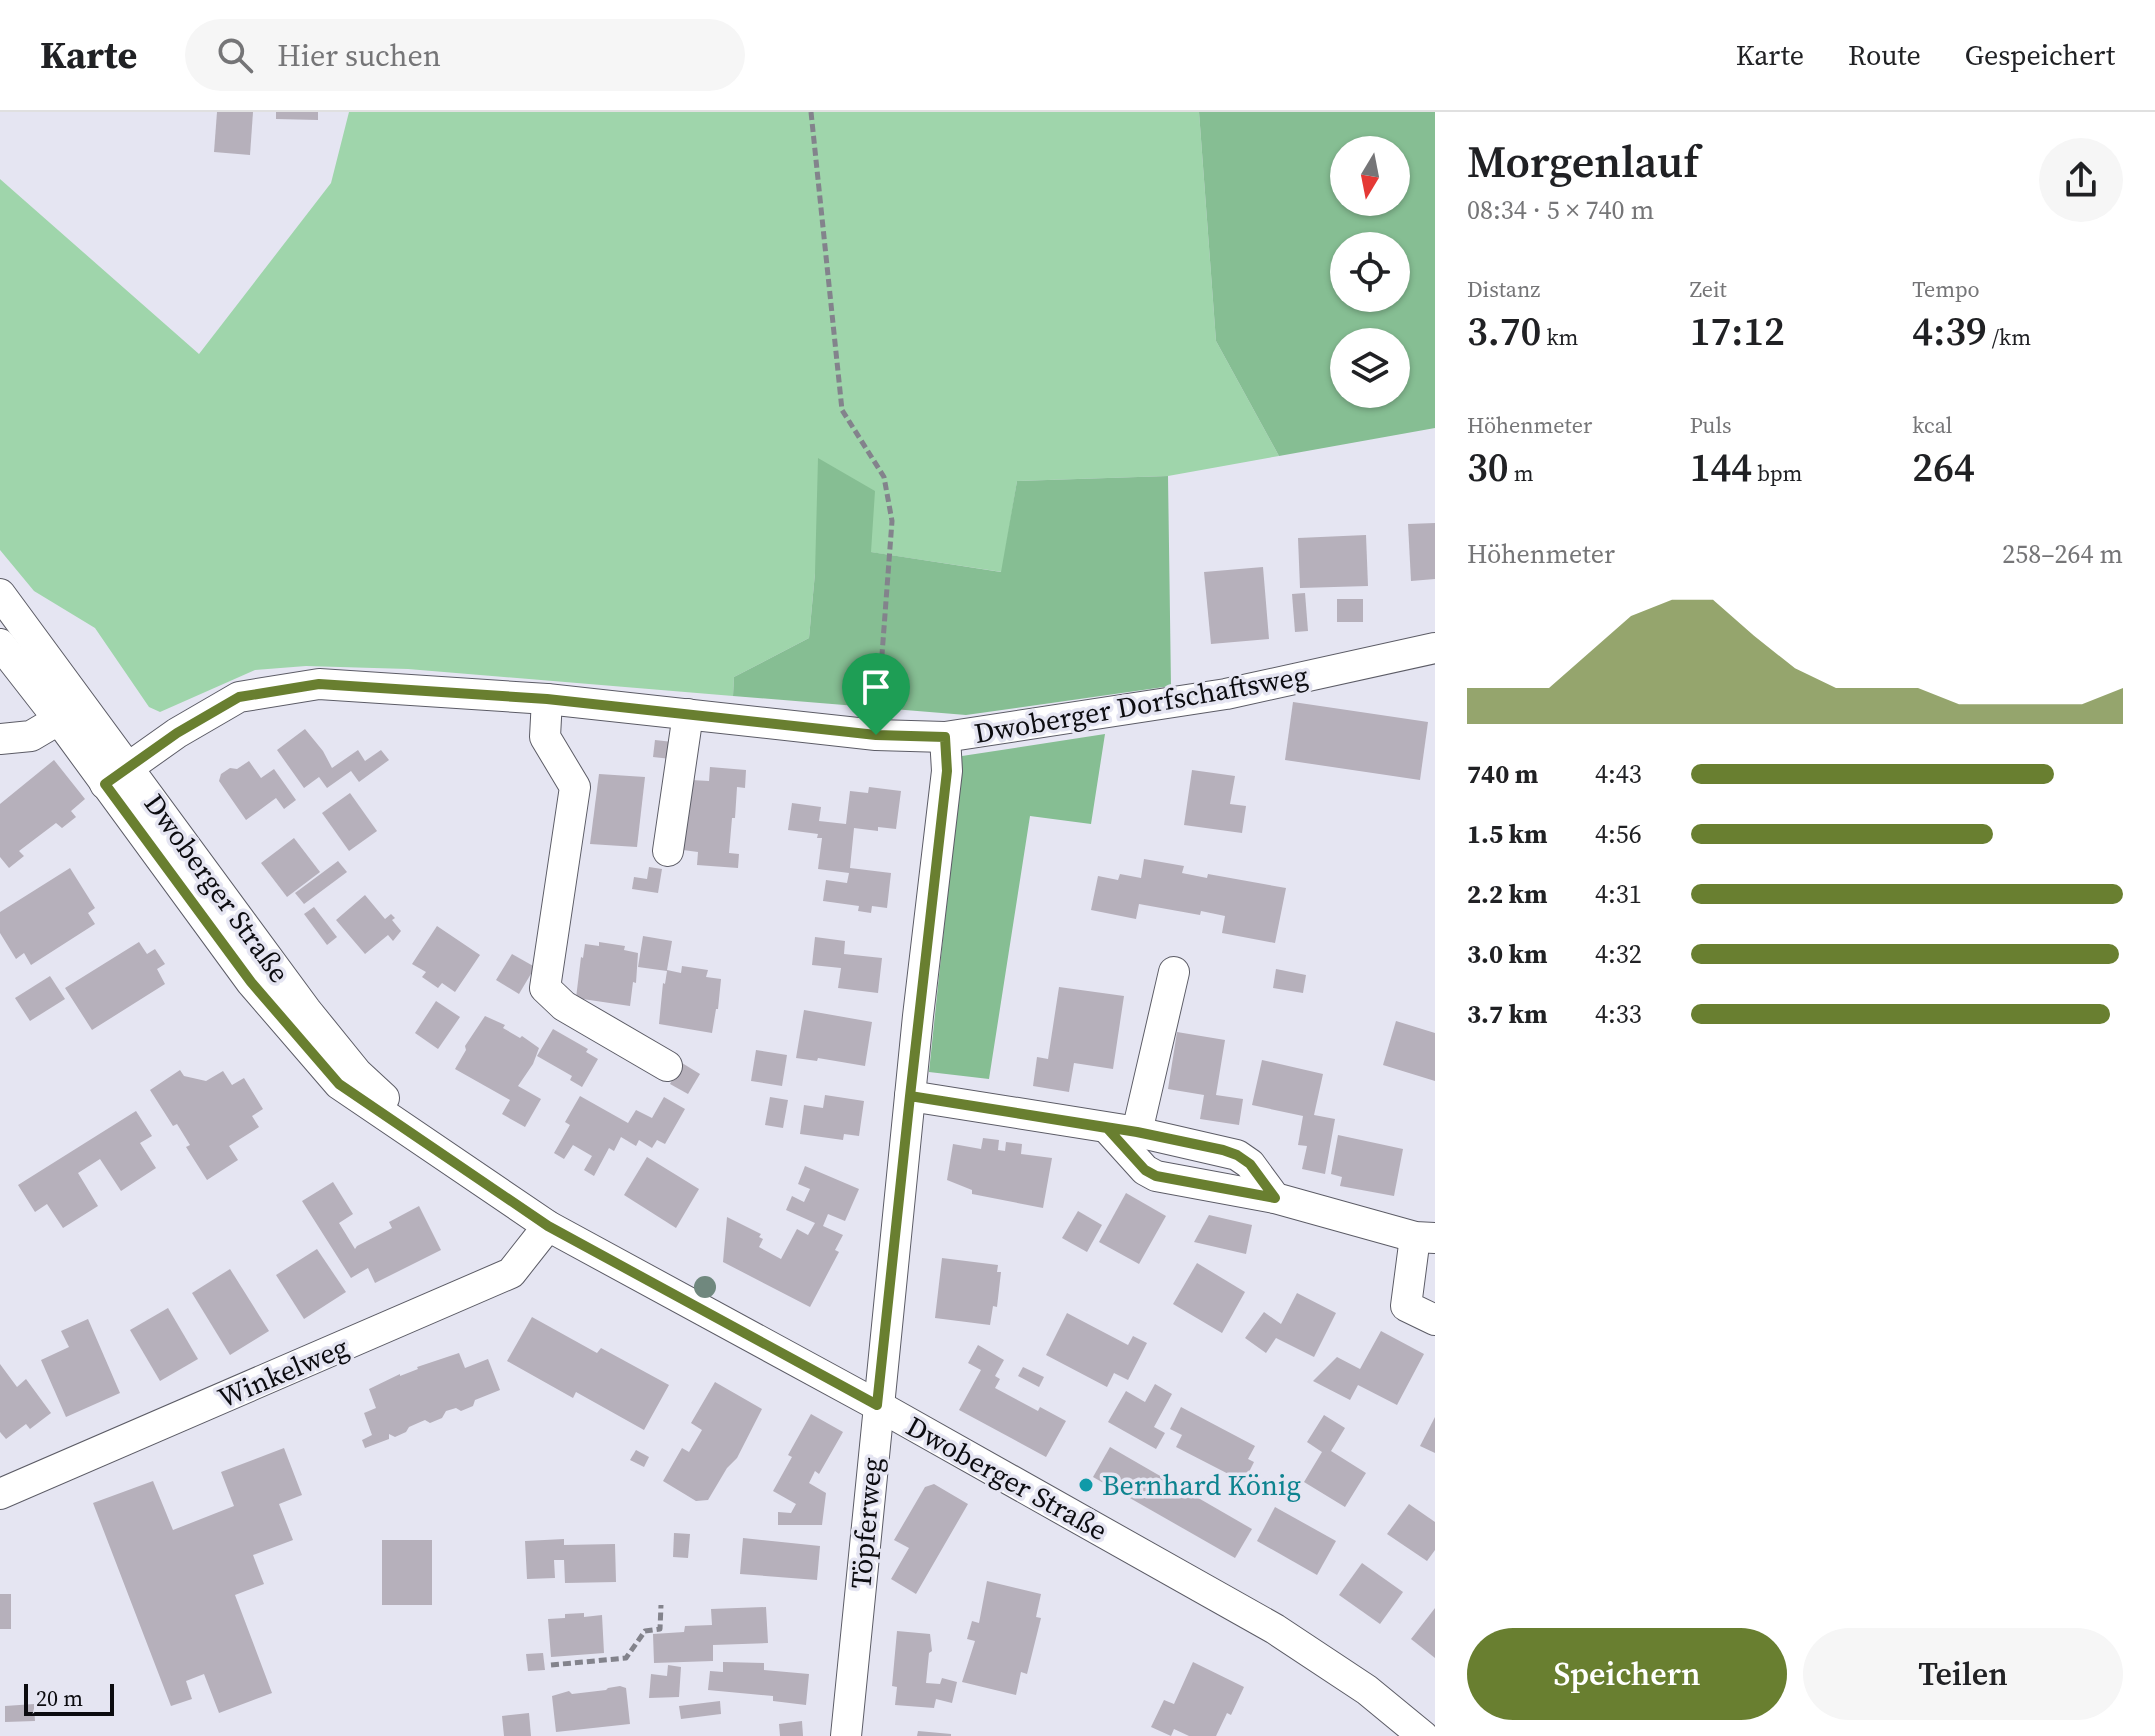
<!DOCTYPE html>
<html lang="de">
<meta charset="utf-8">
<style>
body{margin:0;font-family:"Source Serif 4",serif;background:#f6f6f6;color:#202124;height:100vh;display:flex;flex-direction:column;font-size:30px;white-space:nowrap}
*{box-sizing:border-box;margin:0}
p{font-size:26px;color:#757577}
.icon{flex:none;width:44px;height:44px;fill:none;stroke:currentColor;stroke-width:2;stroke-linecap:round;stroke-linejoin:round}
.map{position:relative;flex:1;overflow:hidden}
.panel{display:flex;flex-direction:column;background:#fff;width:720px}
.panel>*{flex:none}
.needle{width:52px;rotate:190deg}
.controls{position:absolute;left:1330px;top:24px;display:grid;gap:16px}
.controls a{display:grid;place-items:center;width:80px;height:80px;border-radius:50%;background:#fff;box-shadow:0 2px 6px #0004;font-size:40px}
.scale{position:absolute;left:24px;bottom:20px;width:90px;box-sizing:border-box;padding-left:8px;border:4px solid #0c0c10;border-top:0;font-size:22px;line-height:28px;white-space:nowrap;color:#0c0c10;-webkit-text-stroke:6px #e5e5f2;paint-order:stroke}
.pin{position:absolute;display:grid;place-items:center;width:68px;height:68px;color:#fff;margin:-82px -34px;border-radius:50% 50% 50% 0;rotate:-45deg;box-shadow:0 0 8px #0007}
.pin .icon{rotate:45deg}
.round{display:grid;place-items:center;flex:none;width:84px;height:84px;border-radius:42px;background:#f6f6f6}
.headline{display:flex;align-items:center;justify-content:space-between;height:136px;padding:0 32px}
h1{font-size:44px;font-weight:600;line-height:60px}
.metrics{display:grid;grid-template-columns:repeat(3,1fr);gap:12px;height:136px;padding:8px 32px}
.metrics div{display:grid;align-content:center}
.metrics b{font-size:40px;font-weight:600}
.metrics small{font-size:22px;font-weight:400}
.metrics p{font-size:22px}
.chart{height:224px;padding:16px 32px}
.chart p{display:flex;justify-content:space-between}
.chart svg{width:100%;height:144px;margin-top:8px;fill:#697f30;opacity:.7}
.cta{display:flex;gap:16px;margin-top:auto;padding:16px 32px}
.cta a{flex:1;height:92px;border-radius:48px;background:#697f30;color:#fff;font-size:32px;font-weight:600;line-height:92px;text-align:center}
.cta a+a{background:#f6f6f6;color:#202124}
ul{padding:0 32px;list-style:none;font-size:26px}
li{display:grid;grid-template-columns:128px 96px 1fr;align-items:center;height:60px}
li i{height:20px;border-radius:10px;background:#697f30}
header{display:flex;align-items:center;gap:48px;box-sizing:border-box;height:112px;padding:0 40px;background:#fff;border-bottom:2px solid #e0e0e0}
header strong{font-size:38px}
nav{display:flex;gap:44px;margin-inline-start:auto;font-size:28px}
.search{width:560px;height:72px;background:#f6f6f6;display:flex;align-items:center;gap:20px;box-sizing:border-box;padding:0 28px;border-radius:44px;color:#757577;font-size:30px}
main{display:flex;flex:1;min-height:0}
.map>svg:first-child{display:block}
</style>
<header>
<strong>Karte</strong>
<div class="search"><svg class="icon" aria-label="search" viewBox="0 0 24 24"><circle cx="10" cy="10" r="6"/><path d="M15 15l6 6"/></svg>Hier suchen</div>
<nav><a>Karte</a><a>Route</a><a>Gespeichert</a></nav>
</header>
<main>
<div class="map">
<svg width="1435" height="1624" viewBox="0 0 1435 1624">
<rect width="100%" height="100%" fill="#e5e5f2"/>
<polygon fill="#9fd5ab" points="349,0 1199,0 1216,229 1279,344 1168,364 1017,369 1002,460 870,440 815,461 809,526 734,565 733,584 408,557 306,554 255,558 160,600 149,595 95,516 34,479 0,438 0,67 199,242 331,71"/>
<g fill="#86be93" fill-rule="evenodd">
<path d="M1199,0H1435V316L1279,344L1216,229ZM1344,38H1396V90H1344ZM1344,134H1396V186H1344ZM1344,230H1396V282H1344Z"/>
<polygon points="818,346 875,379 871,440 1001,460 1017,369 1168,364 1171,574 966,603 733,584 734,565 809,526 815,461"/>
<polygon points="1105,622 1091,712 1030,704 989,967 929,960 962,644"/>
</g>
<g fill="#b6b0bb">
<polygon points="217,0 253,0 250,43 214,40"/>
<polygon points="276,0 318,0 318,8 276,7"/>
<polygon points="1435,411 1435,467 1411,469 1408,412"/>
<polygon points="1366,423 1368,474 1300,476 1298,426"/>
<polygon points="1263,455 1269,527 1211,532 1204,460"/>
<polygon points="1305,481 1308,519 1295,520 1292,482"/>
<rect x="1337" y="487" width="26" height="23"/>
<polygon points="1293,590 1428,610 1420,668 1285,648"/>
<polygon points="305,617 323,639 332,656 358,638 365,649 381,638 389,648 359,670 351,659 327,676 319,665 304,676 277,638"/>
<polygon points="655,628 673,630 671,647 653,645"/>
<polygon points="54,648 85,687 71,699 76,705 62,716 56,711 19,739 24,744 9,756 0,745 0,692"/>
<polygon points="249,649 261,666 274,657 296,688 284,697 276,686 246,708 219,669 221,662 230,656 237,657"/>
<polygon points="710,655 746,658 745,676 737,675 735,706 732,706 729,741 739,742 738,756 697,753 698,740 683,738 691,668 709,669"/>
<polygon points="1192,658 1235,664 1230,692 1246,694 1242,721 1184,713"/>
<polygon points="599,662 645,665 637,735 590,732"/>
<polygon points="869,675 901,679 896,717 878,715 878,719 854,716 850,756 891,761 887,796 872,794 871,801 858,799 859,794 823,789 826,768 847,771 849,761 818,757 822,726 817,726 818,722 788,718 792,691 821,695 819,709 846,712 850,679 868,681"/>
<polygon points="350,681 377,719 349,739 322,701"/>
<polygon points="294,726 320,760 287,785 261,751"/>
<polygon points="1144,747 1184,754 1182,761 1207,766 1208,762 1286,776 1275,831 1222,821 1225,804 1201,799 1200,803 1139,792 1136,807 1091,798 1098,764 1118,768 1120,762 1141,766"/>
<polygon points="338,749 347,760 304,792 295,781"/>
<polygon points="649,755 662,757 658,781 632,777 634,765 647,767"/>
<polygon points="70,756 95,796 88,801 95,812 31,853 24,841 16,847 0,821 0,800"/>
<polygon points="365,783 385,807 391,802 395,806 392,808 401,819 393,829 388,823 365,842 336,808"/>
<polygon points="314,795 337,825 327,833 304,802"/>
<polygon points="437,814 480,843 455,880 442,871 438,876 422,865 426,860 412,852"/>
<polygon points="643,824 672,829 667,858 681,861 682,854 708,858 706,865 721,867 718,897 716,897 712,921 659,912 663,871 665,872 667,859 638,855"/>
<polygon points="815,825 845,829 844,842 882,846 878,881 838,876 841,856 812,853"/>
<polygon points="139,830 147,842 155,837 165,852 157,857 165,872 92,918 65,876"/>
<polygon points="599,830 625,834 624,838 638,841 636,871 633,870 630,894 576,886 581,845 583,846 585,832 599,834"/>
<polygon points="512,842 535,855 519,882 496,868"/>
<polygon points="1276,857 1306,863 1303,881 1273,876"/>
<polygon points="50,864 65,887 30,909 15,886"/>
<polygon points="1059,875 1124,884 1113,957 1074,951 1069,980 1033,974 1037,945 1048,947"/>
<polygon points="436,889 460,905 438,937 415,921"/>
<polygon points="804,898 872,910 865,954 818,946 817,949 796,946"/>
<polygon points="485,904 505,913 503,916 520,926 522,924 539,936 533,952 518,974 541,987 525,1015 502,1002 510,988 455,957 466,938 465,934"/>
<polygon points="1396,909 1435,921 1435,969 1383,953"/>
<polygon points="553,917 588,937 586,940 598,947 582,975 570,968 572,964 537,944"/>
<polygon points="1177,920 1225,928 1216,983 1243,987 1239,1013 1200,1007 1204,983 1168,977"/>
<polygon points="756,938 787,943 782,974 751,969"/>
<polygon points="1262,948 1323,962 1314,1003 1335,1007 1325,1062 1302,1057 1307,1034 1298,1033 1303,1004 1252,993"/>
<polygon points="682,951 700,962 688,982 670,972"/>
<polygon points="180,958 184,964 206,969 223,959 232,973 244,966 263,997 252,1004 259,1015 229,1034 238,1048 207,1068 186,1035 190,1033 177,1012 173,1014 150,978"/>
<polygon points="825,983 864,989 859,1024 844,1022 843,1028 800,1022 804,993 823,996"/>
<polygon points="580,984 628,1011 636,998 652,1006 664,985 685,997 665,1032 657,1028 652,1036 639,1028 636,1034 621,1025 614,1039 609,1036 594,1064 584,1058 592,1044 573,1033 564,1047 554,1041 570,1013 565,1010"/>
<polygon points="770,985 788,988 783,1016 765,1013"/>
<polygon points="136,999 152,1024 140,1031 156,1056 121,1079 100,1047 78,1061 98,1094 63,1116 47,1092 35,1100 18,1073"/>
<polygon points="1338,1023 1403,1037 1394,1084 1340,1074 1342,1065 1331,1062"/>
<polygon points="983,1026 999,1028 998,1038 1005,1039 1006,1030 1022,1032 1021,1042 1052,1046 1043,1096 972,1082 972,1078 947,1068 953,1032 981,1037"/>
<polygon points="647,1045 699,1077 676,1116 624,1083"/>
<polygon points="805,1054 859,1077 845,1109 828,1102 823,1114 843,1123 835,1138 839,1140 810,1195 723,1150 727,1105 761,1122 759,1125 763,1127 759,1135 781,1147 797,1117 808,1123 815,1111 786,1098 792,1084 804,1090 810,1077 798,1072"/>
<polygon points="333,1070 353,1102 339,1111 355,1137 357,1134 392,1116 389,1110 419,1094 441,1138 375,1171 368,1156 351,1166 302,1089"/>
<polygon points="1126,1081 1166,1104 1139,1152 1099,1130"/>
<polygon points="1078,1099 1102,1113 1087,1140 1062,1126"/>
<polygon points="1209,1103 1252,1113 1246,1142 1194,1130"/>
<polygon points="317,1137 346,1180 304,1207 276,1163"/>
<polygon points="942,1146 998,1153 997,1160 1001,1160 997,1195 993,1194 990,1213 935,1206"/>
<polygon points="1197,1151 1245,1180 1222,1221 1173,1192"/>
<polygon points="230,1157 269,1219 230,1243 192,1181"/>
<polygon points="1297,1181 1336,1201 1314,1245 1276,1226 1266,1241 1245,1226 1264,1200 1281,1212"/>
<polygon points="168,1196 198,1247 160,1269 130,1218"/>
<polygon points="1067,1201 1128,1233 1133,1224 1147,1231 1128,1268 1114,1261 1107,1275 1046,1243"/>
<polygon points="532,1205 597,1241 601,1236 669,1273 644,1318 576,1280 573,1286 507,1249"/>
<polygon points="88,1207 120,1281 66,1305 41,1248 69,1235 61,1219"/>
<polygon points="1381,1219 1424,1242 1397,1293 1358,1273 1350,1288 1313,1269 1337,1245 1360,1257"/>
<polygon points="978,1233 1004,1248 995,1264 1000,1267 995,1276 1038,1299 1040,1295 1066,1309 1046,1345 959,1298 981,1258 968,1251"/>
<polygon points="459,1241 465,1256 488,1247 500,1278 475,1288 473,1294 461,1299 456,1296 446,1299 442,1306 430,1311 425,1308 418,1311 409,1315 406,1320 395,1325 389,1322 389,1327 365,1336 362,1328 372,1323 364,1301 376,1296 369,1277 400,1262 400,1264 418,1257 417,1255"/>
<polygon points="0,1252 17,1275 26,1267 51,1301 30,1317 26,1312 6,1327 0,1320"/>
<polygon points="1023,1255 1044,1265 1039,1275 1018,1264"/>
<polygon points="715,1270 762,1297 737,1346 727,1356 708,1388 696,1389 663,1369 682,1336 689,1340 702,1318 691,1311"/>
<polygon points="1155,1272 1172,1282 1154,1315 1165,1321 1156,1337 1108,1310 1126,1279 1145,1290"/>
<polygon points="1181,1295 1255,1334 1248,1347 1254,1350 1244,1370 1176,1335 1182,1323 1170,1317"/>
<polygon points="811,1302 843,1320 819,1362 815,1359 809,1371 826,1381 822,1413 778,1413 778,1400 791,1401 796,1392 773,1379 792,1345 788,1343"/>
<polygon points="1324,1303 1345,1316 1331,1339 1366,1361 1345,1395 1304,1370 1322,1340 1307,1330"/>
<polygon points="1435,1305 1435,1341 1420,1334"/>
<polygon points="1110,1335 1252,1417 1235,1446 1093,1365"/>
<polygon points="284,1336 302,1383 279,1392 293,1428 253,1443 264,1472 235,1483 272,1581 219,1601 204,1562 186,1569 192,1587 171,1594 93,1391 153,1369 173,1418 234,1394 221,1360"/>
<polygon points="636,1338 649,1345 644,1355 630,1348"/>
<polygon points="934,1372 968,1392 916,1482 891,1467 909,1436 894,1428 925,1375"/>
<polygon points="1409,1392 1435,1410 1435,1438 1427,1449 1387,1422"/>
<polygon points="1275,1395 1336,1429 1317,1463 1257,1429"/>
<polygon points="674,1421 690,1422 688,1446 673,1445"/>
<polygon points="743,1426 820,1434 817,1468 740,1462"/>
<polygon points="564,1427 564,1433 615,1432 616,1470 565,1471 564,1448 554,1448 555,1466 527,1467 525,1429"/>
<rect x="382" y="1428" width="50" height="65"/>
<polygon points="1362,1451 1403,1480 1380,1512 1339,1483"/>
<polygon points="987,1469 1041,1482 1036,1505 1041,1506 1027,1562 1021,1560 1016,1583 962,1570 975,1529 967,1527 972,1509 979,1511"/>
<rect x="0" y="1482" width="11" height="35"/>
<polygon points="766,1495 768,1531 713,1533 713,1549 654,1551 653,1522 684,1520 685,1514 712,1513 711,1497"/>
<polygon points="1435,1496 1435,1546 1411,1527"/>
<polygon points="584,1501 584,1505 602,1503 604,1541 551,1545 548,1507 565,1506 565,1502"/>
<polygon points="897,1519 930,1522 932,1539 929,1541 926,1571 940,1572 942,1566 957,1570 952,1591 936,1587 934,1596 895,1593 897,1575 892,1574"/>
<polygon points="543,1541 545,1558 528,1559 526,1542"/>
<polygon points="723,1550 764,1551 764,1558 809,1562 806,1593 773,1589 773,1584 708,1578 710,1559 723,1560"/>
<polygon points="1193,1550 1244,1575 1231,1603 1227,1601 1216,1624 1189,1624 1174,1617 1171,1624 1151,1615 1164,1588 1174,1592"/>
<polygon points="668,1553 681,1555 679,1585 649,1586 651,1562 667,1564"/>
<polygon points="620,1574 626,1576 630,1612 556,1620 552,1584 569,1579 572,1582 606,1578 608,1576"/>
<polygon points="720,1589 721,1602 681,1607 679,1594"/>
<polygon points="34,1592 35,1609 5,1610 5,1594"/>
<polygon points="529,1601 531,1624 504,1624 502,1604"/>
<polygon points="802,1609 803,1624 780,1624 779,1612"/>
<polygon points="918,1619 951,1622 951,1624 917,1624"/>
</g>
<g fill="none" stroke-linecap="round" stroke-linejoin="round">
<g stroke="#5c5c66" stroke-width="32">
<g id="minor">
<polyline points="0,482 306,898 357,961 384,986"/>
<polyline points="0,532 60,609 251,870 339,972 548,1114 877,1293 1275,1517 1367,1578 1423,1624"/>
<polyline points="547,587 545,625 575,675 545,876 564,894 667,954"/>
<polyline points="0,627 31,624 75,598"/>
<polyline points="105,672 177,621 239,585 319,572 547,587 876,623 945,625 1226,582 1435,536"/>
<polyline points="668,739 688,602"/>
<polyline points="910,984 1137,1020 1174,860"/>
<polyline points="1107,1016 1145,1058 1156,1064 1275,1086"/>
<polyline points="1137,1020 1237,1043 1250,1052 1275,1086 1415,1125 1435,1126"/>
<polyline points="1415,1125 1406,1194 1435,1208"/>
<polyline points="0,1382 511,1161 548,1114"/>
<polyline points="846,1624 918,904 947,659 945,625"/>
</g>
</g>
<g stroke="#83838c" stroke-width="5" stroke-dasharray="8 4" stroke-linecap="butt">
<polyline points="811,0 842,298 884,365 892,409 878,596"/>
<polyline points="551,1553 626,1546 645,1519 660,1517 661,1493"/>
</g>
<use href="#minor" stroke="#fff" stroke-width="30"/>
</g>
<circle fill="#70887e" cx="705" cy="1175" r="11"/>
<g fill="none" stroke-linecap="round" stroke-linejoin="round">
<g stroke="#fff" stroke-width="16">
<polyline id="route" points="876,623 547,587 319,572 239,585 177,621 105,672 251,870 339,972 548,1114 877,1293 910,984 1137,1020 1223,1038 1237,1043 1250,1052 1275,1086 1156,1064 1145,1058 1107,1016 910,984 947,659 945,625 876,623"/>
</g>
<use href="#route" stroke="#697f30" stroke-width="10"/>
</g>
<circle fill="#0f9aa8" stroke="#e5e5f2" stroke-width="3" cx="1086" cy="1373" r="8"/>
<g text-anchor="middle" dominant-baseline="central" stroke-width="7" stroke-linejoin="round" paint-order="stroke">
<g font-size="28" fill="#0c0c10" stroke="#e5e5f2">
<text transform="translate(1141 592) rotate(-10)">Dwoberger Dorfschaftsweg</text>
<text transform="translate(217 776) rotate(54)">Dwoberger Straße</text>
<text transform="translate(283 1260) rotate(-23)">Winkelweg</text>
<text transform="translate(1007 1366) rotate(29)">Dwoberger Straße</text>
<text transform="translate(866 1411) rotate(-85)">Töpferweg</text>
</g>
<g font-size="28" fill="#0d838f" stroke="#e5e5f2" text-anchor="start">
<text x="1102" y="1373">Bernhard König</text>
</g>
</g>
</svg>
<div class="controls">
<a><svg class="needle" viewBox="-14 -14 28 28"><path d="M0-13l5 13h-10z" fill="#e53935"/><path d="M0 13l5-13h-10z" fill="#757577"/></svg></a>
<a><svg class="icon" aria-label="locate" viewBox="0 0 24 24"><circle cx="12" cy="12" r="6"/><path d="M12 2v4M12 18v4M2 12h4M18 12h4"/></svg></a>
<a><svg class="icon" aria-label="layers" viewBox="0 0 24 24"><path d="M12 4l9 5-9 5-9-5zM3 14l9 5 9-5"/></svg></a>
</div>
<div class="scale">20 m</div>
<div class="pin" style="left:876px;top:623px;background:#1e9e55"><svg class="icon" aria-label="arrive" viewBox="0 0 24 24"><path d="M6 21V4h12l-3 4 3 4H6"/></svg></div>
</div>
<section class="panel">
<div class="headline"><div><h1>Morgenlauf</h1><p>08:34 · 5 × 740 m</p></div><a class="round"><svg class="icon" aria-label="share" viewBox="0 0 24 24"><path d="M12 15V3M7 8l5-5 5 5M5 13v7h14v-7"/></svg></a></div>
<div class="metrics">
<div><p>Distanz</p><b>3.70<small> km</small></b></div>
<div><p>Zeit</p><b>17:12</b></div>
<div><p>Tempo</p><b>4:39<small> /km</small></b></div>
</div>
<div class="metrics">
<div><p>Höhenmeter</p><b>30<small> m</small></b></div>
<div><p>Puls</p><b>144<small> bpm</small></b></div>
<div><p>kcal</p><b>264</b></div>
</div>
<div class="chart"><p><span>Höhenmeter</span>258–264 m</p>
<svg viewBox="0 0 160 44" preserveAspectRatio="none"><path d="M0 44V33L10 33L20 33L30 22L40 11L50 6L60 6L70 17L80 27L90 33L100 33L110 33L120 38L130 38L140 38L150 38L160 33V44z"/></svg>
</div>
<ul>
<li><b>740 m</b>4:43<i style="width:84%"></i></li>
<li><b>1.5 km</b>4:56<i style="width:70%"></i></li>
<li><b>2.2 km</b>4:31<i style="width:100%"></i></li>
<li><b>3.0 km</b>4:32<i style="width:99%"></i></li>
<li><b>3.7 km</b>4:33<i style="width:97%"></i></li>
</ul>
<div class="cta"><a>Speichern</a><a>Teilen</a></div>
</section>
</main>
